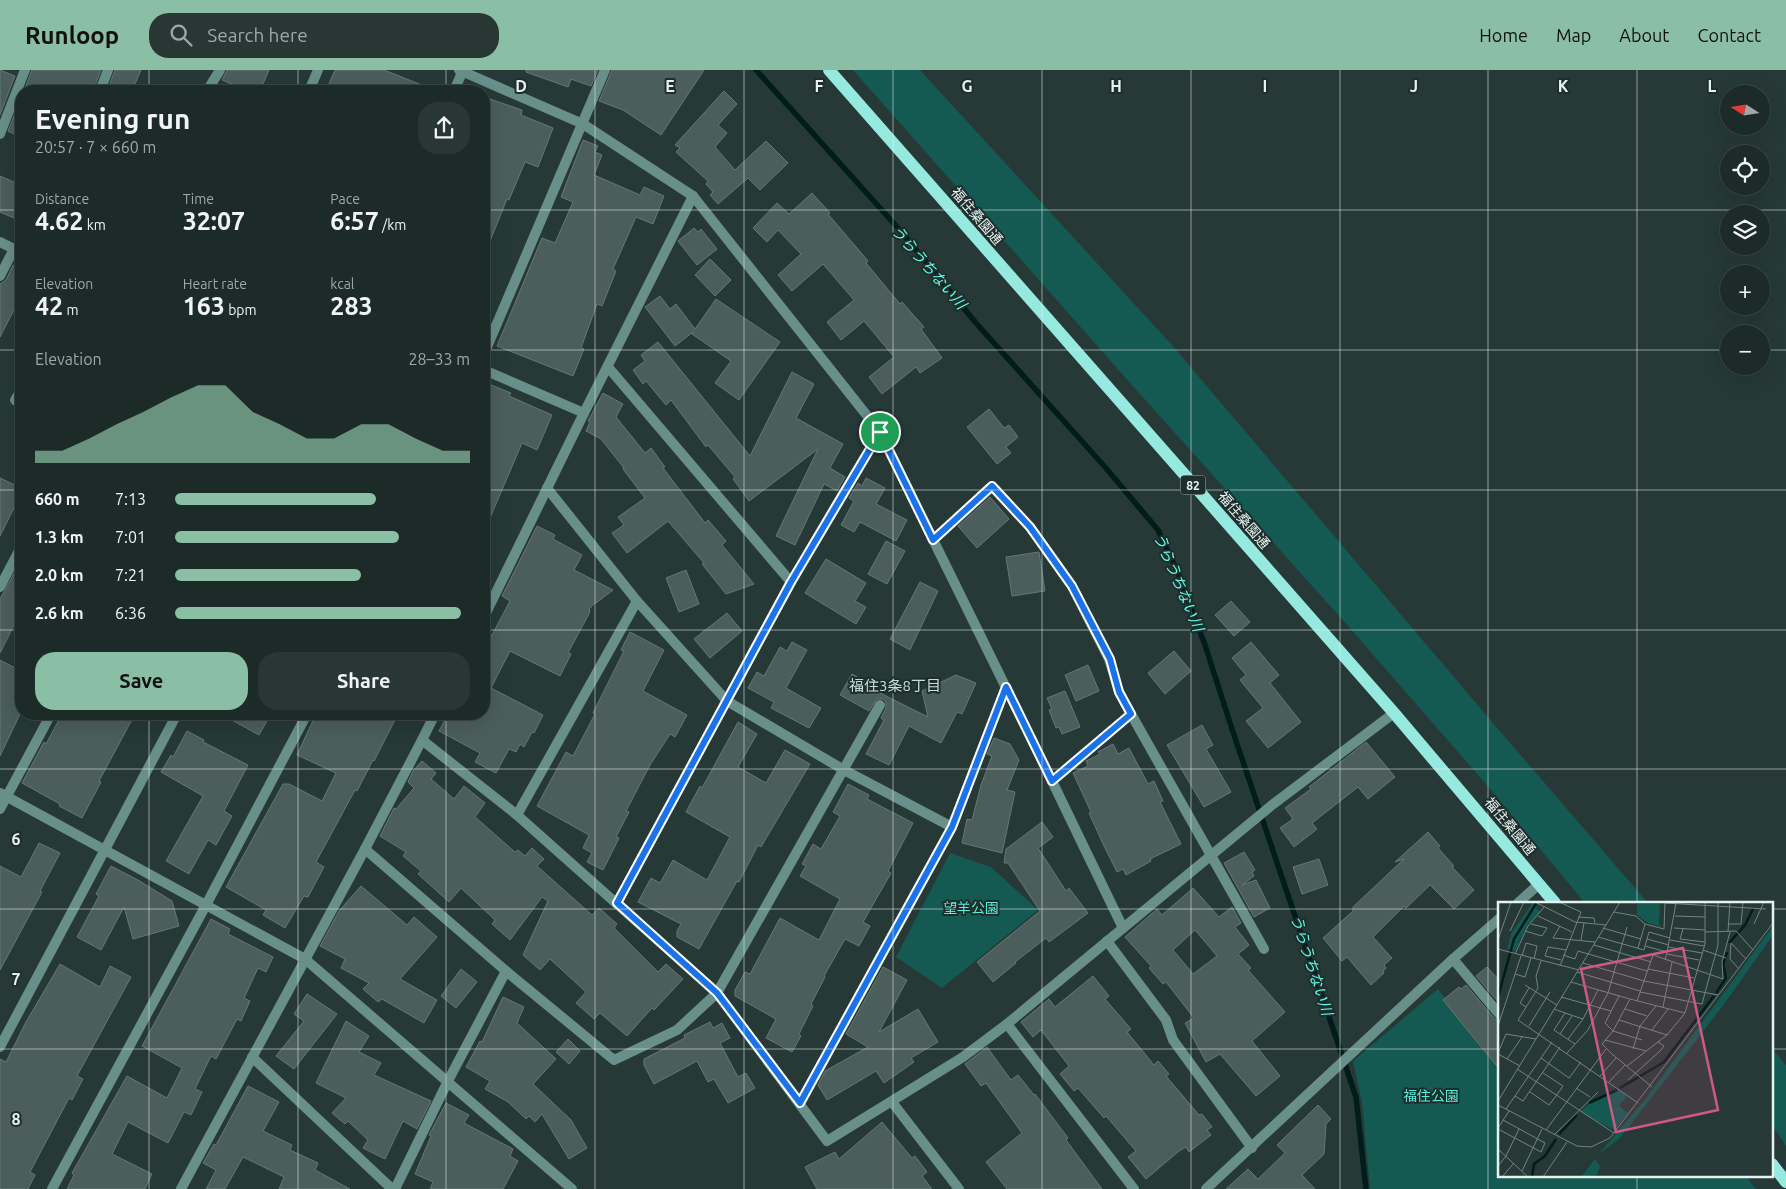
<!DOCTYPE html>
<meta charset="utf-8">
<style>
body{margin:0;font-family:Ubuntu,"Noto Sans JP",sans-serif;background:#293734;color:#f1f3f6;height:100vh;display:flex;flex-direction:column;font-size:19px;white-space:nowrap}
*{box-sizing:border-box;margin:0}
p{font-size:16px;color:#a0a7a8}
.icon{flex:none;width:28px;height:28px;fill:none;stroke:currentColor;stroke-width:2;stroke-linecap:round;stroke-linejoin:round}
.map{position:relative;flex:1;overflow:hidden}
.details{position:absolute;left:15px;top:15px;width:475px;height:635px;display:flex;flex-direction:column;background:#1c2b28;border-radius:20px;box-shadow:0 5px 20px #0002,0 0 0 1px #3a4745}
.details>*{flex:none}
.needle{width:32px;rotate:282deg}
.buttons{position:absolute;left:1720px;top:15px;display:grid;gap:10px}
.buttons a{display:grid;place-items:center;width:50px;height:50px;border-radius:50%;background:#1c2b28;box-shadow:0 5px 20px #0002,0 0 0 1px #3a4745;font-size:25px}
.pin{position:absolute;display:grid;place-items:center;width:42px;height:42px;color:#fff;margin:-21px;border:2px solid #fff;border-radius:50%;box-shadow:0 1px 5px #0007}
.round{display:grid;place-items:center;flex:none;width:52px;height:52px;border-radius:20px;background:#293734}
.head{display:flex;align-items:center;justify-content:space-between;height:85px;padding:0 20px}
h1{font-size:28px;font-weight:600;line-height:38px}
.metrics{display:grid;grid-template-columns:repeat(3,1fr);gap:8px;height:85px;padding:5px 20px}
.metrics div{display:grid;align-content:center}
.metrics b{font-size:25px;font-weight:600}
.metrics small{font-size:14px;font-weight:400}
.metrics p{font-size:14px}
.chart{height:140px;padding:10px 20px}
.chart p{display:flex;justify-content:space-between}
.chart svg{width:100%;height:90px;margin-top:5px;fill:#8abfa5;opacity:.7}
.action{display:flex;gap:10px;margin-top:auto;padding:10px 20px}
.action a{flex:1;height:58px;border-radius:20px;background:#8abfa5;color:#111;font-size:20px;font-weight:600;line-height:58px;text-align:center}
.action a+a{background:#293734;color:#f1f3f6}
ul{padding:0 20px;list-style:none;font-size:16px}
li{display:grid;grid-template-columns:80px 60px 1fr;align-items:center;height:38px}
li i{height:12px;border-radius:6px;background:#8abfa5}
header{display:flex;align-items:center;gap:30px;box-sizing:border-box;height:70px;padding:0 25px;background:#8abfa5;color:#111}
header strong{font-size:24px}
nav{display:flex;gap:28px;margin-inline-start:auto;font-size:18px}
.search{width:350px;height:45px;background:#293734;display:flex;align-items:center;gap:12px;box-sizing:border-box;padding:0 18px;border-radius:20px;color:#a0a7a8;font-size:19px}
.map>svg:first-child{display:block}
</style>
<header>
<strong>Runloop</strong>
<div class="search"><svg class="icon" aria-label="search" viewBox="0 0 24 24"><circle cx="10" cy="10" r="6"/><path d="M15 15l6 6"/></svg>Search here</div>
<nav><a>Home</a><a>Map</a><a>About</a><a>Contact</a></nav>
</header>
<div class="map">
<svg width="1786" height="1119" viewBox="0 0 1786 1119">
<rect width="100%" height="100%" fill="#263936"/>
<g fill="#145952">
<polygon points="853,0 920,0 1171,274 1499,660 1648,833 1585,833 1485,713 1349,557 1131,314"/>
<polygon points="950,783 991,797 1038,840 942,918 896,887"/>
<polygon points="1438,919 1500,1002 1500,1105 1745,1105 1756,1119 1370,1119 1362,1033 1353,991"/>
<polygon points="1772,978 1786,995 1786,1076 1772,1055"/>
</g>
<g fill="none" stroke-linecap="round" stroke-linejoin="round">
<polyline stroke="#001d1a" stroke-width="5.5" points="756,0 898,158 976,253 1105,397 1158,460 1178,503 1205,575 1232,659 1356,1027 1366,1119"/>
</g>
<g fill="#4b5e5b" stroke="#647875" fill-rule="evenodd">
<polygon points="0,0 15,6 0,45"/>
<polygon points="32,0 101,0 93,21 24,21"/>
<polygon points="115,0 141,0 132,21 107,21"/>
<polygon points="227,0 269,0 260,21 232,21 234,15 222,10"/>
<polygon points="335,0 384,0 437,21 342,21 328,16"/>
<polygon points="526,0 598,0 591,16 571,9 568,17 526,2"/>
<polygon points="612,0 704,0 661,65 623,40 599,31"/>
<polygon points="724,21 737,34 718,55 727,63 715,77 735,100 766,71 788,93 760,120 748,108 718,134 710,125 713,122 706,114 708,111 676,82 680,78 675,75"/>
<polygon points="484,27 522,40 521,45 553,58 538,97 525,92 509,130 507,129 484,186"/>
<polygon points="21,28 21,67 8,61"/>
<polygon points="583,70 598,76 595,82 602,85 594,105 640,125 644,117 664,126 653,154 636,147 613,199 616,201 602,236 597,234 581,278 584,279 573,306 497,276 542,168 555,173 573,132 561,127"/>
<polygon points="0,106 21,115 21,151 0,142"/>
<polygon points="812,123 830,143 828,144 868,191 866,193 900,234 902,232 924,257 921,259 942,288 920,303 916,297 882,324 869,307 894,287 864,251 841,270 827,252 854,230 823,194 792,221 778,205 801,184 778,160 767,172 753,158 777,133 789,144"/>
<polygon points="694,158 698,162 701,159 717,179 697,195 678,171"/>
<polygon points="710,189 731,210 715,226 695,205"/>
<polygon points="13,195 21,199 21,226 0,267 0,214 6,210"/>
<polygon points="660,226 670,239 676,234 695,259 716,229 780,272 739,330 715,313 731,291 692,264 693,262 675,276 645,237"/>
<polygon points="658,272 750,386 792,302 814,314 796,348 843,374 830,398 845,407 837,421 824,414 795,475 776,466 818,379 749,431 733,409 735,407 708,375 706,377 671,330 666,335 646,311 643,314 633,300 645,291 641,285"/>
<polygon points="484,312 511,323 509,326 552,345 537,380 522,373 484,462"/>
<polygon points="603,323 623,334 616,347 645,383 651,378 665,397 663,398 705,453 708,450 726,471 722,475 754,514 726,524 702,494 704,493 668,451 627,483 612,463 624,455 618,447 645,428 623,399 624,398 601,369 586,361 590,352 588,351"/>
<polygon points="989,339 1004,358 1009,355 1018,367 1006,377 1011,383 997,394 967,357"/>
<polygon points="0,408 21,418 21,424 0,466"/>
<polygon points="866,408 885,418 876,434 907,450 896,471 860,452 854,462 841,455 854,431 849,428 858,413 862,416"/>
<polygon points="990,427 1009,449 977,478 958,456"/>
<polygon points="537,456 555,465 553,469 582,485 574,500 613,520 596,533 595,533 589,539 590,542 568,583 571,584 560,606 510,581 491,618 543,645 534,663 532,662 524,677 520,674 516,682 509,679 496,703 475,692 480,683 439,661 448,644 484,644 484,580 510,531 502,526"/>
<polygon points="886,471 905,481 887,514 868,504"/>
<polygon points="1039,482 1045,521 1012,526 1006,487"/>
<polygon points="826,489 866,513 855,531 866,537 856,554 805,523"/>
<polygon points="21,491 21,537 15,548 17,549 0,583 0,529"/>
<polygon points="686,500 699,534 679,542 666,508"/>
<polygon points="920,512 938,521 910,580 890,569"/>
<polygon points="1231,531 1250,552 1234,566 1215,545"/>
<polygon points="727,543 742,561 710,588 694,569"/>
<polygon points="630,562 664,580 643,621 687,645 675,667 670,664 650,695 626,741 629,742 616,767 619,768 603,800 587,792 592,783 583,778 589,765 537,736 566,682 573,686 595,644 593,643 624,581 621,580"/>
<polygon points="792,572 807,580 786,618 821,638 809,658 771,638 774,632 748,618 757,602 764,606 780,577 787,581"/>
<polygon points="1251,572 1279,605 1270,613 1301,652 1268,678 1246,651 1263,638 1240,610 1246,605 1232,588"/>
<polygon points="1174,581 1191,601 1165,624 1148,603"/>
<polygon points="0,590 21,601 21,642 0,686"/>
<polygon points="1088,595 1099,621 1076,631 1065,605"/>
<polygon points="852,604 871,615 870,618 928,647 922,621 956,605 976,613 962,644 957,642 941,673 909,656 889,695 866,684 884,650 881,648 886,638 886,632 883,629 877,629 869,641 840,625"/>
<polygon points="1065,621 1080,657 1062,664 1059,657 1056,658 1049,640 1052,639 1047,628"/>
<polygon points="62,644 135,644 99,711 101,712 82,748 59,736 60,734 22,713 44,672 46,674"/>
<polygon points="221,644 271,644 259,665"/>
<polygon points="316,644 398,644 374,691 373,690 357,721 355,720 316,792 324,797 308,827 304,826 285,858 263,845 266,840 226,817 283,714 289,714 322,731 336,703 297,685"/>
<polygon points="738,652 757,664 738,697 766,713 785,680 810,694 761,777 758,775 739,812 737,811 699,879 677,867 677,861 681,854 638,832 651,808 660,813 673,790 707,810 730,767 686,742 700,716 702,718"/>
<polygon points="1202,655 1213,675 1206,679 1231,722 1204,737 1167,675"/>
<polygon points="187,661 204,670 203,672 248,695 224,741 232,746 216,775 208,770 189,804 166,791 203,726 161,702 171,685 173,687"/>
<polygon points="994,668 1010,674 1019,690 1007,720 1015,722 1002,783 962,773 967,749 972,750 981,715 992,686 987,684"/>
<polygon points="1366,672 1395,707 1368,729 1358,717 1312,753 1317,759 1294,777 1280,758 1293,749 1285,738 1311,719 1309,717"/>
<polygon points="1113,674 1118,684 1129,678 1148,714 1154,711 1163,731 1160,732 1181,774 1150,789 1151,791 1126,805 1123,799 1117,802 1104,776 1089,743 1091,742 1073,703 1088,696 1086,691 1100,684 1098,682"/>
<polygon points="422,691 436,703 431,709 454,729 464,716 485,733 475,747 515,782 518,780 525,786 532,778 544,789 537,796 592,845 599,838 617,854 614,858 658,902 666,894 683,909 654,940 652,938 627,966 600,943 594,949 576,933 586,922 550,889 540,900 523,885 548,831 542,827 510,870 492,854 495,850 461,818 449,832 418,804 421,801 403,786 406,782 380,766 394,738 396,739 414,718 408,712 413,701"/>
<polygon points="848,714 869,725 867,729 913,753 888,801 891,803 863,852 870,856 859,876 845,869 824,906 825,907 811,934 813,936 799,964 801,966 792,982 766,968 776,949 735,926 735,920 745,902 750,904 780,848 819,870 840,829 800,806 806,796 802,794 813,774 821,779 840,746 833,742"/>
<polygon points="1042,752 1053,767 1038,778 1066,821 1069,818 1088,843 1049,872 1046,868 1015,892 1016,893 993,912 977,892 1040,841 1008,793 1004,793 1006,779"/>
<polygon points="1428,762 1440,776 1438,778 1454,796 1452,797 1474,820 1454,839 1430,815 1406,838 1404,836 1373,867 1392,888 1384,895 1386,898 1383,901 1384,903 1371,915 1347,887 1342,891 1323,868 1353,841 1353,837 1404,789 1395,792"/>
<polygon points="39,773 60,783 40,821 42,822 0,900 0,796 21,807"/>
<polygon points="1244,782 1255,800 1252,802 1254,806 1242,815 1256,810 1270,838 1254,847 1224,793"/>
<polygon points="1319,789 1328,815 1302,824 1293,797"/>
<polygon points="111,796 138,810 172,831 179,856 133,869 124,837 101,880 77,867 99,826 96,824"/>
<polygon points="361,816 407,855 414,847 437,867 400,909 437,930 424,953 382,929 378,932 363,919 369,913 341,898 345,889 320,876 339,841"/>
<path d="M1193,818L1219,847L1232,837L1241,853L1235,857L1249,875L1238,884L1251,898L1248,900L1285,942L1252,971L1280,1006L1256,1026L1220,984L1206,992L1185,953L1194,948L1166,912L1163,914L1149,898L1151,896L1125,867L1157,839L1162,845ZM1195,860L1217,886L1193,904L1173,880Z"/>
<polygon points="211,849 230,859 228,864 273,887 266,902 258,898 244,928 250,931 241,951 237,949 216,989 211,986 195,1019 202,1022 191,1045 184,1042 168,1073 128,1052 112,1084 152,1104 145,1119 67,1119 74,1105 72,1103 127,1006 167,1028 182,998 142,976"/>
<polygon points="60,894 100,917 110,896 131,907 77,1006 83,1009 72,1030 69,1028 30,1102 35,1105 28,1119 0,1119 0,989 6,992 26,952"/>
<polygon points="883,897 907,910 879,962 918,939 938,972 911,988 914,992 884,1013 876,1001 827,1030 818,1015 825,1001 868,977 846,964"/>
<polygon points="1487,897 1500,911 1500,934 1476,906"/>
<polygon points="461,899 477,912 456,938 441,926"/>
<polygon points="1093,906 1109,926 1105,929 1131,959 1127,962 1154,995 1158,991 1169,1004 1166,1006 1199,1045 1202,1044 1212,1057 1207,1060 1211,1065 1189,1082 1186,1077 1179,1081 1146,1109 1128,1087 1136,1081 1106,1046 1104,1048 1078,1018 1074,1021 1060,1004 1069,996 1041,960 1033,967 1021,952 1049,929 1055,937"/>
<polygon points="1466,915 1495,949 1500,952 1500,1000 1443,930 1459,917 1461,919"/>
<polygon points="307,924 337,944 294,999 276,986 304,951 294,944"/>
<polygon points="503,927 524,937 517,953 556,989 533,1014 571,1050 587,1078 569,1089 542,1044 535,1052 529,1046 526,1049 508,1032 485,1019 490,1011 466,997 480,971 482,972"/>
<polygon points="346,951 369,966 359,982 381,993 374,1005 431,1031 417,1059 403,1051 385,1089 363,1078 368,1070 348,1051 345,1054 332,1043 346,1028 316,1013"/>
<polygon points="710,952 713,958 722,953 730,968 720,973 738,1007 746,1003 755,1018 728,1033 714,1009 708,1012 697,991 654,1014 644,995 644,989 685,968 684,965"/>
<polygon points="568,969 580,981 569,994 556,982"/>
<polygon points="987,977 1011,1010 1018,1005 1034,1025 1035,1024 1068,1068 1066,1070 1102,1119 1007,1119 986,1092 1022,1063 986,1013 981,1016 965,994"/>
<polygon points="248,1016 279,1032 263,1061 292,1075 290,1080 318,1093 315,1100 350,1119 279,1119 284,1107 243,1087 225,1119 206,1119 216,1100 203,1093 214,1074 216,1075"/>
<polygon points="446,1033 469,1045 464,1053 513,1079 510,1086 518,1091 503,1119 430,1119 433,1112 415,1104 431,1066 429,1065"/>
<polygon points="1318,1035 1331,1049 1326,1054 1324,1084 1302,1105 1315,1119 1226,1119 1248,1099 1258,1109 1285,1083 1277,1075"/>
<polygon points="882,1052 912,1088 915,1086 927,1102 922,1106 932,1119 817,1119 805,1097 835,1082 839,1089"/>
</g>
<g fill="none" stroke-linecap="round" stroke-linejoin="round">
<g stroke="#688f89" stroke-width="10">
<polyline points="459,0 583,54 693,126"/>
<polyline points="100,21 108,0"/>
<polyline points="207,21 220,0"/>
<polyline points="309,21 318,0"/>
<polyline points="454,21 463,0"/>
<polyline points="0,64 25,0"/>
<polyline points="0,172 14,179"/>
<polyline points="0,206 14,179 21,182"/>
<polyline points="484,284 605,0"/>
<polyline points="608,297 791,512"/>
<polyline points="484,300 584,343"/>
<polyline points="21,320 15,330 21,334"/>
<polyline points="547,418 637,531 727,631 844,700 952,757"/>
<polyline points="933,470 992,416 1030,457 1072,516 1109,589 1119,622 1131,644 1264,879"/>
<polyline points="0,517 21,477"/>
<polyline points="484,547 584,343 693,126 880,362 1052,711 1123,858"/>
<polyline points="435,644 422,670 517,745 717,923 827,1071 963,987 1007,954 1272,735 1394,643"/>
<polyline points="1052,711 1131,644"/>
<polyline points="0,723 305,889 572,1119"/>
<polyline points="0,739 51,644"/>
<polyline points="517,745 637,531"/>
<polyline points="365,779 506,901 614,990 677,960 717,923 880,635"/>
<polyline points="617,833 791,512 880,362"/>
<polyline points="1518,833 1539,814"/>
<polyline points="1107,871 1166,950 1173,970 1252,1078"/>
<polyline points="1453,889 1500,945"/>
<polyline points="1007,954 1134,1119"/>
<polyline points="0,977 177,644"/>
<polyline points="252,987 392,1119"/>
<polyline points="892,1032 959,1119"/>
<polyline points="800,1033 952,757 1006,617"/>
<polyline points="52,1119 206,835 307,644"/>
<polyline points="181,1119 365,779 422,670"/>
<polyline points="395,1119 448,1011 506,901"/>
<polyline points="1206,1119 1453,889 1500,848"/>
</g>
<g stroke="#96e9de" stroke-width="12">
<polyline points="829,0 1394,643 1555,833"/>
<polyline points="1772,1094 1786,1112"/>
</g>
</g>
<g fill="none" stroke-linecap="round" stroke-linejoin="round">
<g stroke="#fff" stroke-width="10">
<polygon id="route" points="880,362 933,470 992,416 1030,457 1072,516 1110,589 1119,622 1131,644 1052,711 1006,617 952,757 800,1033 717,923 617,833 791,512"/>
</g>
<use href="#route" stroke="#1a73e8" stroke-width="6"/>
</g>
<path fill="none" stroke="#e7f2f0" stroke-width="1" stroke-opacity="0.55" d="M149,0V21M298,0V21M446,0V21M595,0V1119M744,0V1119M893,0V1119M1042,0V1119M1191,0V1119M1340,0V1119M1488,0V1119M1637,0V833M0,140H21M484,140H1786M0,280H21M484,280H1729M1761,280H1786M0,420H21M484,420H1786M0,560H21M484,560H1786M149,644V1119M298,644V1119M446,644V1119M0,699H1786M0,839H1500M1772,839H1786M0,979H1500M1772,979H1786M1637,1105V1119"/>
<g text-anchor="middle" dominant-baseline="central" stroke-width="4" stroke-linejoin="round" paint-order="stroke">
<rect fill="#1d2e2c" stroke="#aab7b5" stroke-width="1" x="1180.5" y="405.5" width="25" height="19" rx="4"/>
<g font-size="12" font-weight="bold" fill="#e7f2f0">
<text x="1193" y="415">82</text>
</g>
<g font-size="14" fill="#e7f2f0" stroke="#1d2e2c">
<text transform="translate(977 146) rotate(49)">福住桑園通</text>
<text transform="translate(1244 450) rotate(49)">福住桑園通</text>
<text transform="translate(1510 756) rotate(50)">福住桑園通</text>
</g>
<g font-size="14" fill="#58ecdc" stroke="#1d2e2c">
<text x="971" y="838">望羊公園</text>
<text x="1431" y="1026">福住公園</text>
</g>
<g font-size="15" font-style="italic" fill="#64f7e6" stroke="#1d2e2c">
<text transform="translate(929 197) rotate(49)">うらうちない川</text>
<text transform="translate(1179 512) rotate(67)">うらうちない川</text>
<text transform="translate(1312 895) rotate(72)">うらうちない川</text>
</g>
<g font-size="15" fill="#c7ddd9" stroke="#1d2e2c">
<text x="895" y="615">福住3条8丁目</text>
</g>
</g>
<g transform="translate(1498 832)">
<rect width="275" height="275" fill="#263936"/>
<path d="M35,0H41L38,6L42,10L30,22L17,49L9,47L13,32ZM139,2H162L161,22L165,25L150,21L139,13ZM275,24V33L227,101L122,236L100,253L149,195ZM121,188L129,194L121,204L130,211L116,228L82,210L95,198ZM97,257L102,264L99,273L83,275Z" fill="#145952"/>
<path fill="none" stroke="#001d1a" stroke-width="2.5" d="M231,41L247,23L255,7M218,91L228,76L225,62L229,50M0,95L16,37L39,0M122,186L166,160L216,94M91,201L119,188M61,232L79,213M34,275L36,262L47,254L58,237"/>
<path fill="none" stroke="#738380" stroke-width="1" d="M37,0L77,20L108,23M61,0L83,10L62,64M116,10L138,14L147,22L166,27L167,1L268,7M40,14L74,30M177,14L207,15M80,15L96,16L97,21M231,22H243L245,0M256,22L266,0M62,24L55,36L97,40M105,26L143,37M176,26L207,28M185,27L182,37L207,40M12,29L26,0M27,29L44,34L49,26L33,22M207,30L238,29L255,48M230,30L232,0M100,35L146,48L147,44L169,50L167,58M149,37L171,43M0,38L13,0M83,38L86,21M172,38L206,44M96,43L153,60M147,44L151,30L172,36M170,45L204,51M140,46L147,22M0,47L81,68M205,48L228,56M169,50L178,1M17,52L30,24L46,5M169,52L201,58M65,53L77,57L80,49L149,69M24,54L28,41L39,44L36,57M63,58L47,54L50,45L68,48M43,59L38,74L40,86L20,118L140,201M85,61L146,79L220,93M150,67L196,76M241,67L232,57L233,41L248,57M79,70L142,89M17,72L27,75L33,56M73,80L132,97M27,83L59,103M142,90L204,102L220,43V0M121,94L107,121L115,129L144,138M63,95L113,109M139,99L155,53L225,77L224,60L232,30M28,105L22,101L31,86M165,105L174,60M56,107L67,111L56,128L77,142M127,107L149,114M67,111L85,117L100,88M187,111L207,42V0M121,118L169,133M0,124L23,54M31,124L52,90M154,128L170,107M62,132L74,114M70,137L85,117M107,138L148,149M135,147L142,124L158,104M0,151L8,132L38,137M69,151L90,128L110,91L129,25M0,152L22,164M43,156L71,176L83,160M9,157L24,135M129,164L169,133L187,111L132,97L115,129L104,142L114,152L154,185M19,167L116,231M102,174L118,156M130,178L163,148L166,144L160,140M111,180L127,163M78,186L92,195M32,190L51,203L58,194L65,184L45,171M17,194L25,199L62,145M0,199L122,0M0,203L79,244L93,245L112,236L275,21M8,207L54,140M0,226L11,209M0,227L43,250L47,241L5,218M48,228L108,147M56,233L100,190M0,247L30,275M0,264L8,254L21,227M24,269L44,227M4,275L16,261M45,275L69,240"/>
<path fill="#cd5988" fill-opacity="0.15" stroke="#cd5988" stroke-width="2.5" d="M185,46L220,208L118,230L83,67Z"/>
<rect width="275" height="275" fill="none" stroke="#e7f2f0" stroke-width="2.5"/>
</g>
<g font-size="16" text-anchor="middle" font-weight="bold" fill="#e7f2f0" stroke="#1d2e2c" stroke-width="4" stroke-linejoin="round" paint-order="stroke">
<text x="521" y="22">D</text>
<text x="670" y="22">E</text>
<text x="819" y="22">F</text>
<text x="967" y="22">G</text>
<text x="1116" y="22">H</text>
<text x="1265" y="22">I</text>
<text x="1414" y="22">J</text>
<text x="1563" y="22">K</text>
<text x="1712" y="22">L</text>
<text x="16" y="775">6</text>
<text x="16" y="915">7</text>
<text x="16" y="1055">8</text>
</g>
</svg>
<div class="buttons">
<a><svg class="needle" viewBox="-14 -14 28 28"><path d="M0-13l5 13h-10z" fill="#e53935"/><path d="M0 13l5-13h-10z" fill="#a0a7a8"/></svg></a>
<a><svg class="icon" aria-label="locate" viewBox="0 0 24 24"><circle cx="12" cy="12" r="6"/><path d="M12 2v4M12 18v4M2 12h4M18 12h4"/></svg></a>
<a><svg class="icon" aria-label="layers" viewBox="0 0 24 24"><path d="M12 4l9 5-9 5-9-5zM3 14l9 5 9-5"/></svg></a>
<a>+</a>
<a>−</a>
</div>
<div class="pin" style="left:880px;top:362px;background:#1e9e55"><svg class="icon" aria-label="arrive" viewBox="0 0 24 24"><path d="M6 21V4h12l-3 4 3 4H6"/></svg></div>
<section class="details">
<div class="head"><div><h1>Evening run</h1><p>20:57 · 7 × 660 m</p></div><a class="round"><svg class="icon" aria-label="share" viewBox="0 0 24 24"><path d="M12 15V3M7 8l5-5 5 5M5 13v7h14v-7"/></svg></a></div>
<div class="metrics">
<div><p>Distance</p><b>4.62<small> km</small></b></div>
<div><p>Time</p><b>32:07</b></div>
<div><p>Pace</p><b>6:57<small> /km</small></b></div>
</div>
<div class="metrics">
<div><p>Elevation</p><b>42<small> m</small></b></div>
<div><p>Heart rate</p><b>163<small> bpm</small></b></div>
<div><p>kcal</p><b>283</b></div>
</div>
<div class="chart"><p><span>Elevation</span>28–33 m</p>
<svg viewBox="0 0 160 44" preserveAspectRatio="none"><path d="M0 44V38L10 38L20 32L30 25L40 19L50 12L60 6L70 6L80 19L90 25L100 32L110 32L120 25L130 25L140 32L150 38L160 38V44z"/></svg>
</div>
<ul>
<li><b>660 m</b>7:13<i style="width:68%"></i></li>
<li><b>1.3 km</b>7:01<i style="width:76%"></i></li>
<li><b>2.0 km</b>7:21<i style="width:63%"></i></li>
<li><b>2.6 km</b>6:36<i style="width:97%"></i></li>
</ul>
<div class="action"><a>Save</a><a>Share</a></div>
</section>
</div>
